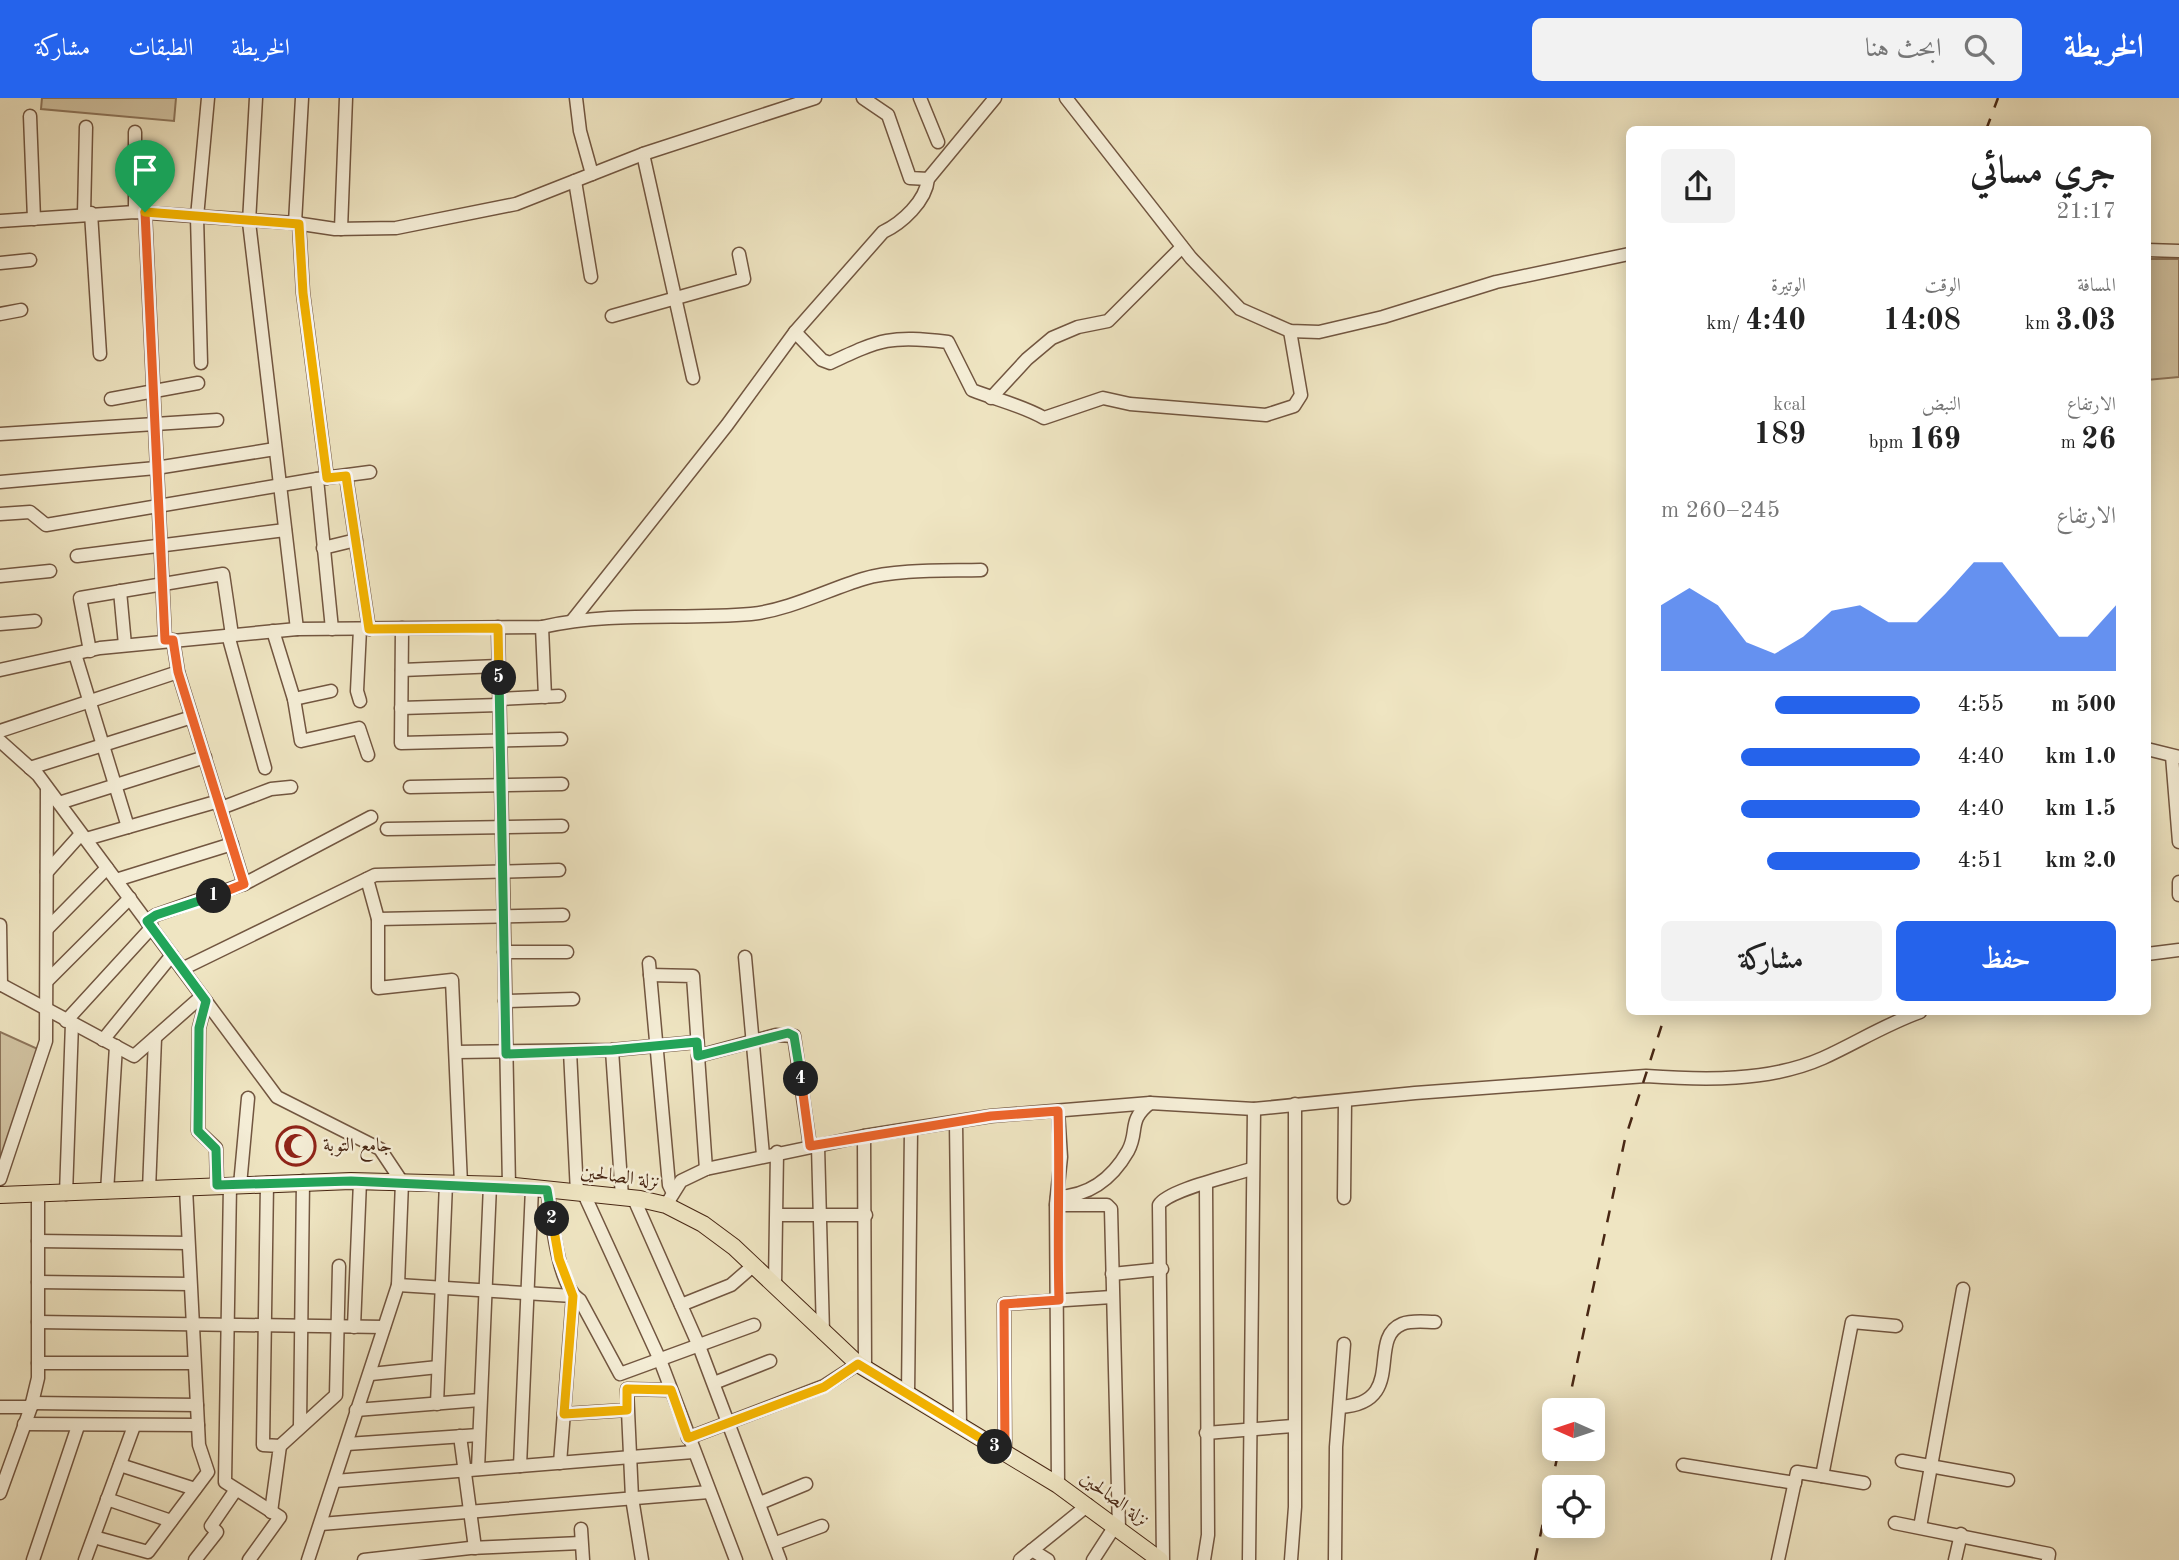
<!DOCTYPE html>
<html lang="ar">
<meta charset="utf-8">
<style>
body{margin:0;font-family:"Old Standard TT",Amiri,serif;background:#f2f2f2;color:#222;direction:rtl;height:100vh;display:flex;flex-direction:column;font-size:26px;white-space:nowrap}
*{box-sizing:border-box;margin:0}
p{font-size:23px;color:#767676}
.icon{flex:none;width:38px;height:38px;fill:none;stroke:currentColor;stroke-width:2;stroke-linecap:round;stroke-linejoin:round}
.map{position:relative;flex:1;overflow:hidden;direction:ltr}
.drawer{position:absolute;left:1626px;top:28px;width:525px;height:889px;display:flex;flex-direction:column;background:#fff;border-radius:10px;box-shadow:0 4px 18px #0003;direction:rtl}
.drawer>*{flex:none}
.needle{width:46px;rotate:273deg}
.fabs{position:absolute;left:1542px;top:1300px;display:grid;gap:14px}
.fabs a{display:grid;place-items:center;width:63px;height:63px;border-radius:10px;background:#fff;box-shadow:0 4px 18px #0003;font-size:35px}
.pin{position:absolute;display:grid;place-items:center;width:60px;height:60px;color:#fff;margin:-72px -30px;border-radius:50% 50% 50% 0;rotate:-45deg;box-shadow:0 0 7px #0007}
.pin .icon{rotate:45deg}
.km{position:absolute;width:35px;height:35px;margin:-18px;border-radius:50%;background:#222;color:#fff;font-size:19px;line-height:35px;text-align:center}
.round{display:grid;place-items:center;flex:none;width:74px;height:74px;border-radius:10px;background:#f2f2f2}
.summary{display:flex;align-items:center;justify-content:space-between;height:119px;padding:0 35px}
h1{font-size:38px;font-weight:700;line-height:52px}
.stats{display:grid;grid-template-columns:repeat(3,1fr);gap:10px;height:119px;padding:7px 35px}
.stats div{display:grid;align-content:center}
.stats b{font-size:30px;font-weight:700}
.stats small{font-size:19px;font-weight:400}
.stats p{font-size:19px}
.chart{height:196px;padding:14px 35px}
.chart p{display:flex;justify-content:space-between}
.chart svg{width:100%;height:126px;margin-top:7px;fill:#2563eb;opacity:.7}
.cta{display:flex;gap:14px;margin-top:auto;padding:14px 35px}
.cta a{flex:1;height:80px;border-radius:10px;background:#2563eb;color:#fff;font-size:28px;font-weight:700;line-height:80px;text-align:center}
.cta a+a{background:#f2f2f2;color:#222}
ul{padding:0 35px;list-style:none;font-size:23px}
li{display:grid;grid-template-columns:112px 84px 1fr;align-items:center;height:52px}
li i{height:18px;border-radius:9px;background:#2563eb}
header{display:flex;align-items:center;gap:42px;box-sizing:border-box;height:98px;padding:0 35px;background:#2563eb;color:#fff}
header strong{font-size:33px}
nav{display:flex;gap:38px;margin-inline-start:auto;font-size:24px}
.search{width:490px;height:63px;background:#f2f2f2;display:flex;align-items:center;gap:18px;box-sizing:border-box;padding:0 24px;border-radius:10px;color:#767676;font-size:26px}
.map>svg:first-child{display:block}
</style>
<header>
<strong>الخريطة</strong>
<div class="search"><svg class="icon" aria-label="search" viewBox="0 0 24 24"><circle cx="10" cy="10" r="6"/><path d="M15 15l6 6"/></svg>ابحث هنا</div>
<nav><a>الخريطة</a><a>الطبقات</a><a>مشاركة</a></nav>
</header>
<div class="map">
<svg width="2179" height="1462" viewBox="0 0 2179 1462">
<rect width="100%" height="100%" fill="#efe5c2"/>
<filter id="stains"><feTurbulence type="fractalNoise" baseFrequency=".00286" numOctaves="4"/><feColorMatrix values="0 0 0 0 .2 0 0 0 0 .09 0 0 0 0 .02 0 0 0 .5 -.17"/></filter>
<radialGradient id="worn" r=".72"><stop offset=".6" stop-color="#630" stop-opacity="0"/><stop offset="1" stop-color="#630" stop-opacity=".3"/></radialGradient>
<g fill="#d3c5a4" stroke="#8e765c" stroke-width="2">
<polygon points="42,0 176,0 174,23 41,11"/>
<polygon points="2147,161 2179,161 2179,279 2147,282"/>
<polygon points="0,934 40,952 0,1070"/>
</g>
<g fill="none" stroke-linecap="round" stroke-linejoin="round">
<g stroke="#725640" stroke-width="15">
<g id="minor">
<polyline points="256,0 249,124 297,531"/>
<polyline points="576,0 580,33 592,76"/>
<polyline points="863,0 888,17 910,80 928,81"/>
<polyline points="920,0 938,44"/>
<polyline points="1066,0 1191,160 1240,211 1290,233 1319,234 1383,219 1496,184 1629,156"/>
<polyline points="30,18 34,121"/>
<polyline points="135,34 135,114"/>
<polyline points="643,56 693,280"/>
<polyline points="575,83 591,179"/>
<polyline points="145,114 165,542"/>
<polyline points="91,115 100,256"/>
<polyline points="84,116 86,29"/>
<polyline points="0,123 135,114 295,125 335,131 396,130 516,106 643,56 815,0"/>
<polyline points="295,125 302,0"/>
<polyline points="299,126 303,195 327,380"/>
<polyline points="341,131 346,0"/>
<polyline points="2147,152 2179,153"/>
<polyline points="0,165 30,162"/>
<polyline points="0,216 21,212"/>
<polyline points="612,218 744,181 739,156"/>
<path d="M795,234L822,262L830,265C881,241 891,237 948,244L972,292C997,302 1021,307 1044,320L1103,300L1130,306L1266,317L1294,308L1301,297L1290,233"/>
<polyline points="201,265 197,119 208,0"/>
<polyline points="991,300 1027,261 1052,240 1078,229 1108,223 1182,149"/>
<polyline points="111,301 198,285"/>
<polyline points="0,336 217,322"/>
<polyline points="346,378 369,531"/>
<polyline points="317,381 332,531"/>
<polyline points="0,384 156,370 275,351"/>
<polyline points="0,416 30,414 46,427 317,381 370,374"/>
<polyline points="323,450 356,442"/>
<polyline points="77,458 285,432"/>
<polyline points="0,478 50,473"/>
<polyline points="120,493 125,547"/>
<path d="M572,523L727,327L795,234L883,134C902,125 926,103 928,81L995,0"/>
<polyline points="0,526 35,523"/>
<polyline points="498,529 509,1088"/>
<polyline points="542,529 545,599"/>
<polyline points="402,530 401,645 561,641"/>
<polyline points="360,531 357,593 360,603"/>
<polyline points="273,533 294,601 301,643 359,630 368,657"/>
<polyline points="228,537 265,670"/>
<polyline points="90,553 80,500 223,476 232,537"/>
<polyline points="75,556 128,729"/>
<path d="M0,572L100,550L297,531L542,529C615,513 679,522 751,516C789,512 827,492 863,481C896,471 946,473 981,472"/>
<polyline points="402,572 498,568"/>
<polyline points="294,601 331,593"/>
<polyline points="499,601 559,598"/>
<polyline points="401,610 499,607"/>
<polyline points="0,633 178,574"/>
<polyline points="0,643 38,677 277,999 380,1051 402,1084 398,1187 308,1462"/>
<polyline points="2147,651 2179,659"/>
<polyline points="2172,658 2179,744"/>
<polyline points="30,670 192,619"/>
<polyline points="410,689 562,686"/>
<polyline points="59,705 205,659"/>
<polyline points="221,710 271,691 291,689"/>
<polyline points="387,731 562,728"/>
<polyline points="86,741 219,703"/>
<polyline points="47,774 81,736"/>
<polyline points="367,781 378,821 378,890 452,882 461,1086"/>
<polyline points="116,782 232,746"/>
<polyline points="2179,784 2179,797"/>
<polyline points="244,786 371,719"/>
<polyline points="378,821 563,817"/>
<polyline points="147,823 156,817 244,786 178,574 173,542"/>
<polyline points="0,827 1,887"/>
<polyline points="47,831 107,770"/>
<polyline points="504,854 567,854"/>
<polyline points="2147,856 2179,852"/>
<polyline points="745,859 763,1057"/>
<polyline points="649,865 669,1087 673,1095"/>
<polyline points="182,871 375,777 559,772"/>
<polyline points="650,877 693,878 698,950"/>
<polyline points="47,883 130,800"/>
<polyline points="0,886 134,958 202,898"/>
<polyline points="206,903 199,930 198,1033 216,1050 217,1087"/>
<polyline points="505,903 573,901"/>
<polyline points="66,923 152,829"/>
<polyline points="103,942 172,857"/>
<polyline points="612,952 622,1099"/>
<polyline points="570,953 577,1095"/>
<polyline points="456,954 612,952 697,944"/>
<polyline points="956,1025 960,1327"/>
<polyline points="864,1038 865,1270"/>
<polyline points="818,1048 823,1235"/>
<polyline points="706,1071 698,958 776,937 794,938 810,1048"/>
<polyline points="0,1081 46,943 47,690"/>
<polyline points="267,1085 263,1347 280,1348 271,1414"/>
<polyline points="230,1087 225,1384 280,1419 249,1462"/>
<polyline points="240,1087 248,1000"/>
<polyline points="149,1092 155,940"/>
<path d="M547,1092C552,1117 557,1189 580,1202L620,1276L754,1227"/>
<polyline points="107,1094 116,948"/>
<polyline points="66,1096 72,925"/>
<polyline points="584,1096 660,1262 736,1462"/>
<path d="M1057,1099C1089,1098 1112,1081 1128,1053C1139,1033 1127,1023 1150,1005"/>
<polyline points="1344,1100 1345,1003"/>
<polyline points="634,1101 699,1248 780,1462"/>
<polyline points="1056,1106 1061,1059 1058,1013"/>
<path d="M666,1107L681,1083L706,1071L864,1038L991,1018L1150,1005L1254,1011L1415,995L1646,978C1703,982 1769,984 1823,960C1856,945 1886,926 1920,914"/>
<polyline points="779,1117 866,1117"/>
<polyline points="38,1143 188,1145"/>
<polyline points="1112,1176 1162,1171"/>
<polyline points="38,1184 190,1186"/>
<polyline points="398,1187 573,1198 560,1365"/>
<polyline points="775,1187 777,1054"/>
<polyline points="681,1207 731,1187 754,1167"/>
<polyline points="38,1224 384,1229"/>
<polyline points="354,1229 360,1083"/>
<polyline points="38,1265 194,1265"/>
<polyline points="371,1276 438,1269"/>
<polyline points="714,1285 770,1263"/>
<polyline points="908,1297 911,1031"/>
<polyline points="32,1305 197,1307"/>
<polyline points="437,1306 446,1085"/>
<polyline points="0,1309 31,1309"/>
<path d="M1340,1309C1408,1305 1366,1241 1402,1226C1412,1222 1425,1224 1435,1224"/>
<polyline points="356,1312 480,1302"/>
<polyline points="564,1316 627,1312"/>
<polyline points="24,1326 198,1327"/>
<polyline points="300,1327 303,1083"/>
<polyline points="1206,1335 1293,1328"/>
<polyline points="460,1338 475,1450"/>
<polyline points="688,1340 824,1288 858,1266"/>
<polyline points="347,1346 479,1337"/>
<polyline points="280,1348 336,1297 339,1168"/>
<polyline points="1005,1355 1004,1206 1112,1199"/>
<polyline points="1902,1363 2008,1382"/>
<polyline points="120,1367 195,1391"/>
<polyline points="1683,1367 1795,1385"/>
<polyline points="520,1368 532,1090"/>
<polyline points="478,1371 490,1087"/>
<polyline points="1822,1378 1864,1385"/>
<polyline points="335,1383 693,1354"/>
<polyline points="1058,1387 1056,1107 1107,1107 1111,1111 1119,1431"/>
<polyline points="0,1395 31,1309 38,1280 38,1096"/>
<polyline points="107,1401 171,1423"/>
<polyline points="760,1405 806,1386"/>
<polyline points="1895,1425 2049,1456 2048,1462"/>
<polyline points="321,1426 709,1394"/>
<polyline points="1920,1429 1963,1191"/>
<polyline points="581,1431 583,1462"/>
<polyline points="94,1439 148,1454 208,1374 199,1347 186,1090"/>
<polyline points="776,1445 822,1428"/>
<polyline points="1032,1452 1048,1462"/>
<polyline points="33,1462 78,1328"/>
<polyline points="85,1462 134,1328"/>
<polyline points="195,1462 217,1434 211,1428 235,1393"/>
<polyline points="364,1462 470,1450 581,1445"/>
<polyline points="642,1462 632,1400 627,1291 671,1292"/>
<polyline points="1020,1462 1088,1407"/>
<polyline points="1093,1462 1115,1428"/>
<path d="M1163,1462L1159,1107C1168,1092 1231,1078 1251,1071"/>
<polyline points="1204,1462 1208,1437 1206,1087"/>
<polyline points="1249,1462 1254,1011"/>
<polyline points="1291,1462 1295,1409 1295,1006"/>
<polyline points="1335,1462 1336,1349 1344,1246"/>
<polyline points="1778,1462 1797,1374 1822,1378 1852,1224 1896,1228"/>
<polyline points="1955,1462 1961,1436"/>
</g>
</g>
<g stroke="#482714" stroke-width="18">
<polyline id="major" points="0,1097 351,1083 505,1087 640,1101 666,1107 703,1126 734,1149 858,1266 1058,1387 1160,1462"/>
</g>
<use href="#minor" stroke="#f5eed7" stroke-width="12"/>
<use href="#major" stroke="#efe5c2" stroke-width="16"/>
<g stroke="#482714" stroke-width="2.5" stroke-dasharray="12 12" stroke-linecap="butt">
<polyline points="1986,32 1998,0"/>
<polyline points="1567,1312 1625,1041 1666,914"/>
<polyline points="1535,1462 1559,1351"/>
</g>
</g>
<g fill="none" stroke-linecap="round" stroke-linejoin="round">
<g stroke="#fff" stroke-width="14">
<polyline id="split-1" points="145,114 165,542 173,542 178,574 244,786 214,798"/>
</g>
<g stroke="#fff" stroke-width="14">
<polyline id="split-2" points="214,798 156,817 147,823 206,903 199,930 198,1033 216,1051 217,1087 351,1083 547,1092 552,1121"/>
</g>
<g stroke="#fff" stroke-width="14">
<polyline id="split-3" points="552,1121 559,1161 573,1198 564,1316 627,1312 627,1291 671,1292 688,1340 824,1289 858,1266 995,1349"/>
</g>
<g stroke="#fff" stroke-width="14">
<path id="split-4" d="M801,981L810,1048L991,1018L1058,1013C1060,1075 1057,1139 1059,1202L1004,1206L1005,1355L995,1349"/>
</g>
<g stroke="#fff" stroke-width="14">
<polyline id="split-5" points="499,580 506,956 612,952 697,944 698,958 788,935 794,938 801,981"/>
</g>
<g stroke="#fff" stroke-width="14">
<polyline id="split-6" points="145,114 299,126 303,195 327,380 346,378 369,531 498,530 499,580"/>
</g>
<use href="#split-1" stroke="#f0652b" stroke-width="9"/>
<use href="#split-2" stroke="#22a559" stroke-width="9"/>
<use href="#split-3" stroke="#f5b400" stroke-width="9"/>
<use href="#split-4" stroke="#f0652b" stroke-width="9"/>
<use href="#split-5" stroke="#22a559" stroke-width="9"/>
<use href="#split-6" stroke="#f5b400" stroke-width="9"/>
</g>
<defs>
<g id="mosque-ring" transform="scale(2.0125)"><circle r="9.5" fill="#f5eed7" stroke="#8f2418" stroke-width="1.5"/><path d="M3.5-4.9A6 6 0 1 0 3.5 4.9A5 5 0 1 1 3.5-4.9Z" fill="#8f2418"/></g>
</defs>
<g fill-rule="evenodd">
<use href="#mosque-ring" x="296" y="1048"/>
</g>
<g text-anchor="middle" dominant-baseline="central" stroke-width="5" stroke-linejoin="round" paint-order="stroke">
<g font-size="19" fill="#482714" stroke="#f5eed7" text-anchor="start">
<text x="323" y="1048">جامع التوبة</text>
</g>
<g font-size="19" fill="#482714" stroke="#f5eed7">
<text transform="translate(620 1080) rotate(8)">نزلة الصالحين</text>
<text transform="translate(1114 1402) rotate(36)">نزلة الصالحين</text>
</g>
</g>
<rect width="100%" height="100%" filter="url(#stains)"/>
<rect width="100%" height="100%" fill="url(#worn)"/>
</svg>
<div class="fabs">
<a><svg class="needle" viewBox="-14 -14 28 28"><path d="M0-13l5 13h-10z" fill="#e53935"/><path d="M0 13l5-13h-10z" fill="#767676"/></svg></a>
<a><svg class="icon" aria-label="locate" viewBox="0 0 24 24"><circle cx="12" cy="12" r="6"/><path d="M12 2v4M12 18v4M2 12h4M18 12h4"/></svg></a>
</div>
<div class="pin" style="left:145px;top:114px;background:#1e9e55"><svg class="icon" aria-label="arrive" viewBox="0 0 24 24"><path d="M6 21V4h12l-3 4 3 4H6"/></svg></div>
<b class="km" style="left:214px;top:798px">1</b>
<b class="km" style="left:552px;top:1121px">2</b>
<b class="km" style="left:995px;top:1349px">3</b>
<b class="km" style="left:801px;top:981px">4</b>
<b class="km" style="left:499px;top:580px">5</b>
<section class="drawer">
<div class="summary"><div><h1>جري مسائي</h1><p>21:17</p></div><a class="round"><svg class="icon" aria-label="share" viewBox="0 0 24 24"><path d="M12 15V3M7 8l5-5 5 5M5 13v7h14v-7"/></svg></a></div>
<div class="stats">
<div><p>المسافة</p><b>3.03<small> km</small></b></div>
<div><p>الوقت</p><b>14:08</b></div>
<div><p>الوتيرة</p><b>4:40<small> /km</small></b></div>
</div>
<div class="stats">
<div><p>الارتفاع</p><b>26<small> m</small></b></div>
<div><p>النبض</p><b>169<small> bpm</small></b></div>
<div><p>kcal</p><b>189</b></div>
</div>
<div class="chart"><p><span>الارتفاع</span>245–260 m</p>
<svg viewBox="0 0 160 44" preserveAspectRatio="none"><path d="M0 44V21L10 15L20 21L30 34L40 38L50 32L60 23L70 21L80 27L90 27L100 17L110 6L120 6L130 19L140 32L150 32L160 21V44z"/></svg>
</div>
<ul>
<li><b>500 m</b>4:55<i style="width:56%"></i></li>
<li><b>1.0 km</b>4:40<i style="width:69%"></i></li>
<li><b>1.5 km</b>4:40<i style="width:69%"></i></li>
<li><b>2.0 km</b>4:51<i style="width:59%"></i></li>
</ul>
<div class="cta"><a>حفظ</a><a>مشاركة</a></div>
</section>
</div>
